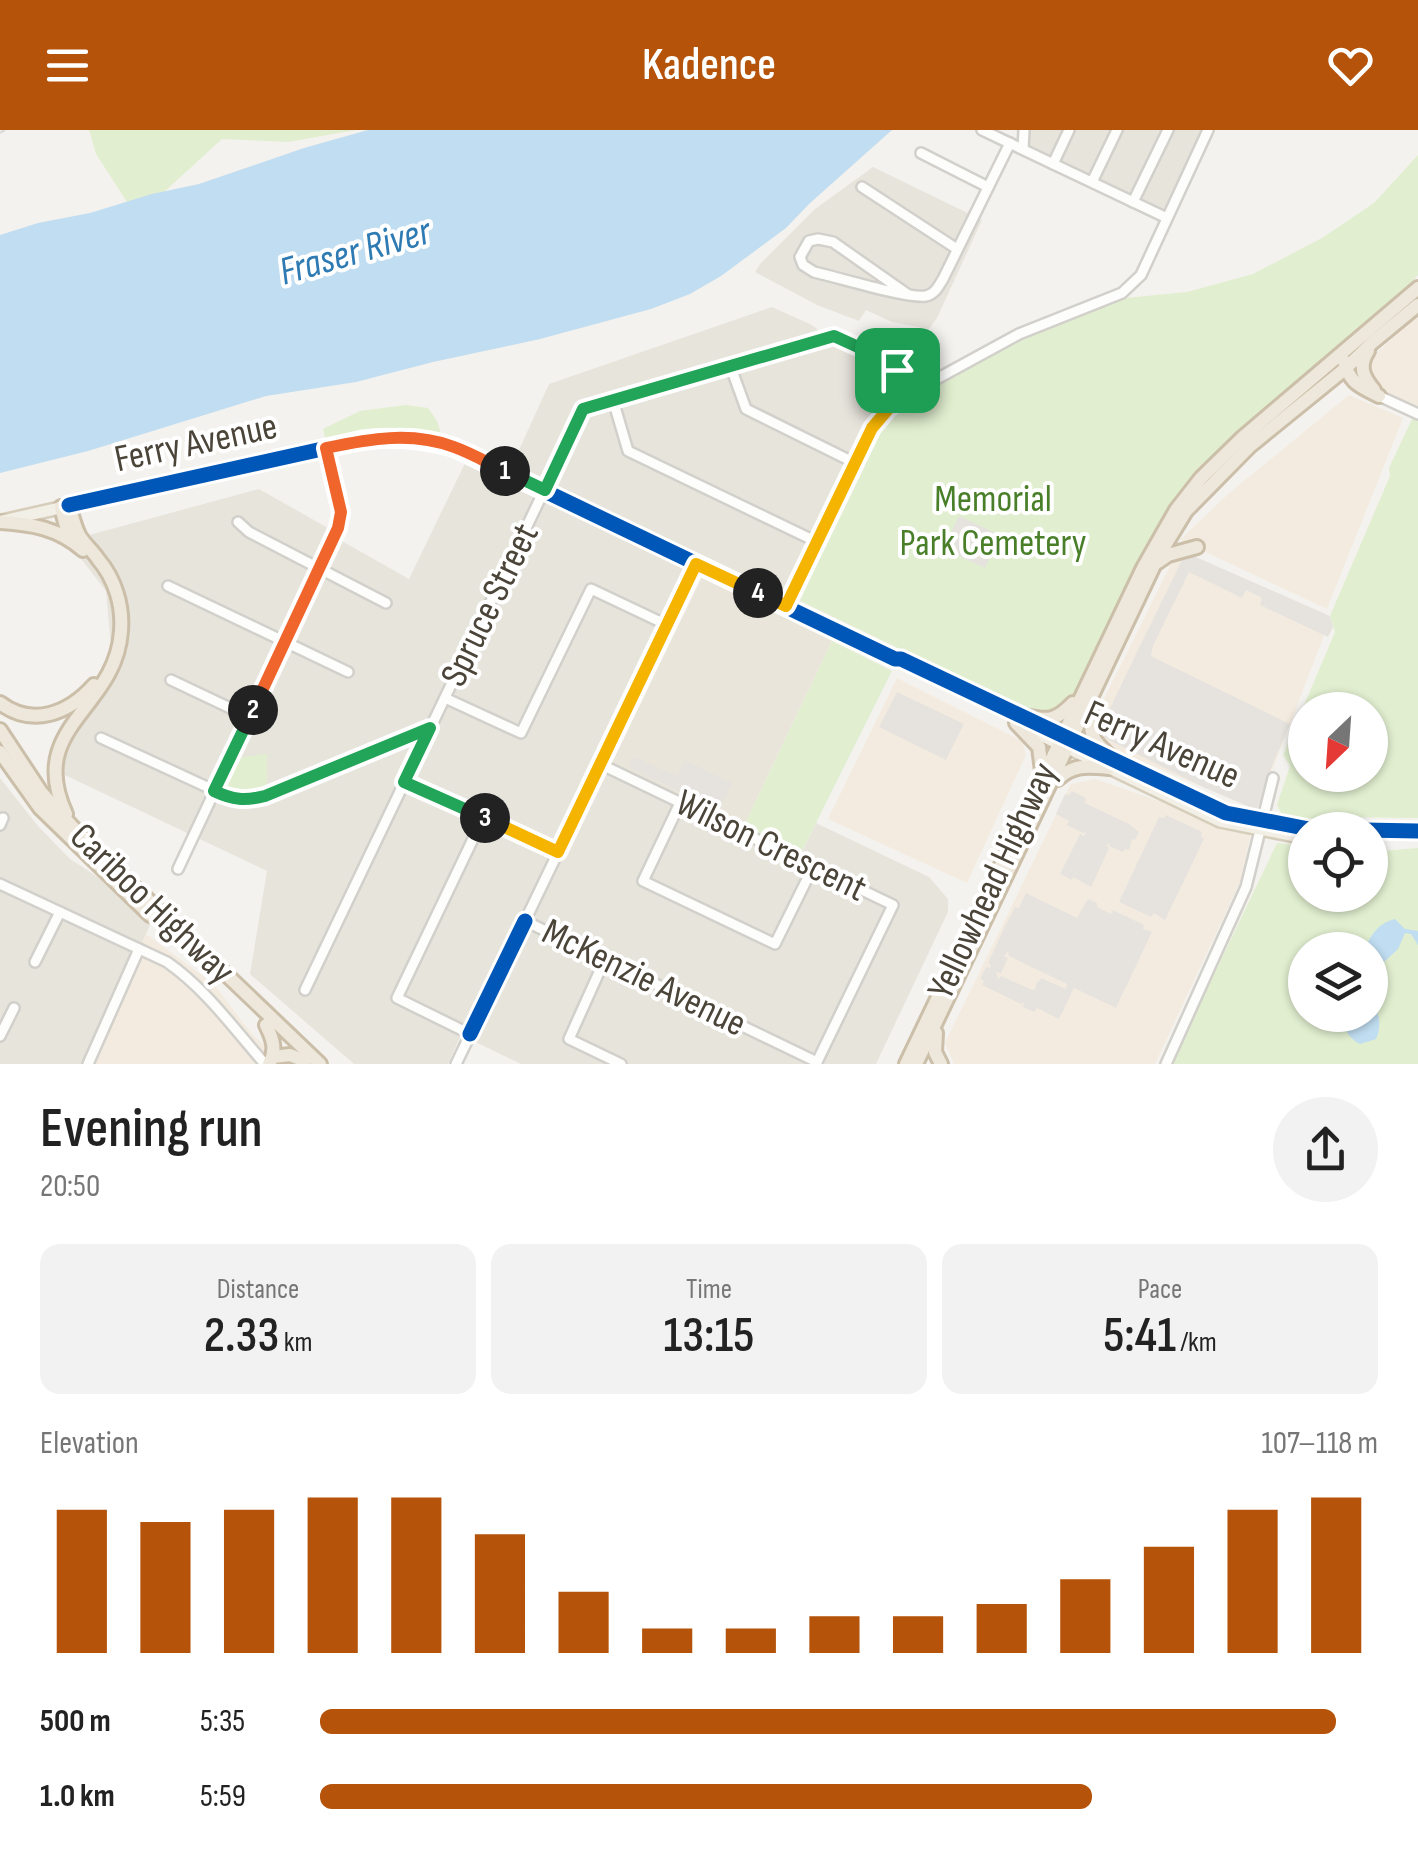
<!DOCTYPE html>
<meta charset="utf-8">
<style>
body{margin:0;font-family:"Sofia Sans Condensed",sans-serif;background:#f2f2f2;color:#222;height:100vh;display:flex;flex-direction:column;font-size:38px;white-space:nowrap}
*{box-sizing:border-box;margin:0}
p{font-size:32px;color:#767676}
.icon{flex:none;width:55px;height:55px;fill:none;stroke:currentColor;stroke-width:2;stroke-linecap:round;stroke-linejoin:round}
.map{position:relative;height:934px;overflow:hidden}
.drawer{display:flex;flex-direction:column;background:#fff;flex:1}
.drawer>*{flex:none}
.needle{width:65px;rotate:205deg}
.controls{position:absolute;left:1288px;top:562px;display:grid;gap:20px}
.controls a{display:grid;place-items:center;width:100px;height:100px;border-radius:50%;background:#fff;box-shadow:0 2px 8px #0004;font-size:50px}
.pin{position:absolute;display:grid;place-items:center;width:85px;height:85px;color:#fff;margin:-42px;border-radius:20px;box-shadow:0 5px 15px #0006}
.km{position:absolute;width:50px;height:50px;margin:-25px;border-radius:50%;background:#222;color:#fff;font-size:28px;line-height:50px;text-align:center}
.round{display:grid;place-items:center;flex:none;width:105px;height:105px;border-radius:52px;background:#f2f2f2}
.head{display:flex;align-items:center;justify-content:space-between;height:170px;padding:0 40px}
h1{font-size:55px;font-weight:600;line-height:75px}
.metrics{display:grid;grid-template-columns:repeat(3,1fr);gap:15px;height:170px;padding:10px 40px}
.metrics div{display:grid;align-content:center;border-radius:20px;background:#f2f2f2;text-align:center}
.metrics b{font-size:50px;font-weight:600}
.metrics small{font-size:28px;font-weight:400}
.metrics p{font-size:28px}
.chart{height:280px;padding:20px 40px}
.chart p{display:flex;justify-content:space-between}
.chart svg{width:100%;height:180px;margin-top:10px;stroke:#b45309;stroke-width:6}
ul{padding:0 40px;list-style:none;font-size:32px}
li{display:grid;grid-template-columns:160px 120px 1fr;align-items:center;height:75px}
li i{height:25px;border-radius:12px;background:#b45309}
header{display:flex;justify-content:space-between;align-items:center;height:130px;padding:0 40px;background:#b45309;color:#fff;font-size:45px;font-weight:600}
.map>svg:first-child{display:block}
</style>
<header><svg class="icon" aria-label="menu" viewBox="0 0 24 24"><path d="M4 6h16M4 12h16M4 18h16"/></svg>Kadence<svg class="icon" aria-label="heart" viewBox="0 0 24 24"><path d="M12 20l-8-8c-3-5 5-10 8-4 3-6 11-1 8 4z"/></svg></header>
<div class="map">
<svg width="1418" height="934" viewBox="0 0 1418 934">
<rect width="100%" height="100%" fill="#f4f2ee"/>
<g fill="#e7e4dc">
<polygon points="1022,0 1210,0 1167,91 1021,22"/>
<polygon points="873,37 982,90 937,188 929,199 892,192 866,180 859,191 817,175 755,142 760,134 815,79"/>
<polygon points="772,177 812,195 831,210 878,227 913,264 788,478 695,436 598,637 607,643 797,732 816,693 929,747 948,769 948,782 876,934 521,934 461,905 448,934 354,934 250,844 267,741 46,636 112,529 106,461 67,411 259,359 335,402 333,406 409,449 468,327 508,344 549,254"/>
<polygon points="0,648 38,696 70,729 155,784 87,934 0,934"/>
</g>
<g fill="#f3ebdf">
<polygon points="1418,184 1418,280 1378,261 1365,234"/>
<polygon points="1349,265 1403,288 1327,479 1180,410 1227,365"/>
<polygon points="1174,428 1328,495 1257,680 1085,607"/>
<polygon points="897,548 1022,611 1026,625 967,753 828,689"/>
<polygon points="1095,649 1251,703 1240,752 1155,934 954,934 945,913 1071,654"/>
<polygon points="146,804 214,854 251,903 285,934 87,934"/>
</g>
<polygon fill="#eae5da" points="702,447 832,511 739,706 607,643"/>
<g fill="#e1eecf" fill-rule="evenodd">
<polygon points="89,0 356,0 288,12 222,9 164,62 127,72 96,24"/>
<polygon points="1418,25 1418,145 1403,162 1219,319 1175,367 1133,443 1077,562 1063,579 1052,582 1035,584 792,467 871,298 913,264 1063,189 1115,169 1187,162 1253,144 1322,108 1374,73"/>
<path d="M406,275L428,278L437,291L442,307C402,294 366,304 326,312L323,299L360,281Z"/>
<path d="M1413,287L1418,289V688L1342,687L1316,691L1281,683L1277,675L1290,636L1283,625L1335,502L1330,486L1390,346L1389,338ZM1305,580H1370V645H1305Z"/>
<polygon points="832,511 892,541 796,733 739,706"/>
<polygon points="267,624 267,661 238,665 227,661 227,652 241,627"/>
<path d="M1277,713L1305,716V765H1370V722L1418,718V934H1171ZM1305,820H1370V885H1305Z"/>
</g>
<g fill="#e6e3df" fill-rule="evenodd">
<polygon points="959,386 1000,405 985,438 943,419"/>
<polygon points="1189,424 1330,486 1333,497 1328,507 1260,475 1262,468 1246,460 1242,468 1189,442 1153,516 1151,526 1290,594 1266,650 1257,680 1203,657 1105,608 1102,603 1102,595 1137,522 1183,428"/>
<polygon points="897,562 964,594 946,630 879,597"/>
<polygon points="633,626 677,647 685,630 732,653 719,680 628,637"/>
<polygon points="1072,661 1086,668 1085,673 1129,694 1139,702 1135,710 1132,709 1129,720 1125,719 1123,722 1109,716 1110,713 1106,715 1109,718 1091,757 1073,747 1072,750 1060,744 1080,704 1084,706 1086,702 1083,703 1067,695 1069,691 1056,684 1065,664 1069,665"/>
<polygon points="1166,685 1202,702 1201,706 1204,709 1165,790 1154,783 1151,787 1119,772 1159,687 1164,688"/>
<path d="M1026,763L1077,788L1088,769L1097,773V777L1111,784L1113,780L1144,795L1143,799L1152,802L1116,878L1074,858L1059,889L1037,878L1034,882L1023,877L1024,872L1021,874L982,855L984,851L980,849L986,837L990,838L991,835L988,833L1005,796L1015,777L1019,778ZM1008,821L1009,826L1067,854L1066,859L1041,848L1039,852L1037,851L1035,859L1032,860L1001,846L998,849L996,842L1001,843L1008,828L1004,826Z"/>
</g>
<g fill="#c0ddf1">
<polygon points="368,0 892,0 809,74 786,98 721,146 690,164 651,179 540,209 433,232 356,252 266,266 88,321 0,343 0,105 38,93 90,83 152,64 199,54 304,18"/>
<path d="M1395,789L1405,799L1418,801V815L1411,804L1405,803L1398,819L1370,845V820H1364C1372,804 1377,794 1395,789Z"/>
<path d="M1370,867C1378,882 1383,892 1376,909L1360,914C1347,907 1344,899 1344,885H1370Z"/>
</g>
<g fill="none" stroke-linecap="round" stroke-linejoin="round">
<g stroke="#d2d0cb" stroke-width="14">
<g id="minor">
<polyline points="982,0 1167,88"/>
<polyline points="1023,19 1024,0"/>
<polyline points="921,23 988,57"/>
<polyline points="1053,34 1069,0"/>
<polyline points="1092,52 1117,0"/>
<polyline points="862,57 957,119"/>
<polyline points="1133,72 1168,0"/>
<path d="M907,164L833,112L818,109L809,111L800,127L803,135L814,142C837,147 907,169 926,166C935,164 938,157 943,149L1010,13"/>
<polyline points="730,235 746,279 855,333"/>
<polyline points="1379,266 1418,284"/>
<polyline points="613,270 628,321 817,412"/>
<polyline points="876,288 897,240"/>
<polyline points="238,392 249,402 386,473"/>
<polyline points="168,456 348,542"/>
<polyline points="785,476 872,298 889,278 909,264 1019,204 1122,163 1141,145 1208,0"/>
<polyline points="171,550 249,587"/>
<polyline points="445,568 521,603 591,459 667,495"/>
<polyline points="101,608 233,669 249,670 265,666 429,598"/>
<polyline points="600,634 893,775 816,934"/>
<polyline points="404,652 557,722"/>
<polyline points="680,673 643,751 775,814 813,737"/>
<polyline points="0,695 3,688"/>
<polyline points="178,739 338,398 341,382 326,318"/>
<path d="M0,754L167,832C207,860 233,898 265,934"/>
<polyline points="525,791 817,932"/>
<polyline points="605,829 569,909 621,934"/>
<polyline points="35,832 60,782"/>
<polyline points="305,860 583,279 834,206 891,232 909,264"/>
<polyline points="470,904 397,868 483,688"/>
<polyline points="0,906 14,878"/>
<polyline points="88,934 139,819"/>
<polyline points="456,934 697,434"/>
<polyline points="1166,934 1246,757 1273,648"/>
</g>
</g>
<g stroke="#d6cebb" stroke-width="16">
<g id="major">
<path d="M2,391L363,310C394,306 422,309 453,317L895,529H901L1226,683L1309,699L1418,701"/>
<polyline points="1018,594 1220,691 1305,708"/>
</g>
</g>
<g stroke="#ccbfa9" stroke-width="18">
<g id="highway">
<path d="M1368,221C1358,236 1363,247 1374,260"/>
<path d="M1344,231C1350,254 1360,256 1379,266"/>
<polyline points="61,377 69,408"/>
<path d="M0,392C32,394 58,398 83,420"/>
<polyline points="1158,432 1168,425 1197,417"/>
<path d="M0,573C33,598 69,583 94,555"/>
<path d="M1091,577C1088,609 1095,613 1118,633"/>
<path d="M1019,585C1046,590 1053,594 1073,573"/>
<polyline points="1016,593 1039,617 1042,641"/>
<polyline points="0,600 41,662 78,703 320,934"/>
<polyline points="0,622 40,678 150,785"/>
<path d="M1058,649C1073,634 1088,636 1109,638"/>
<path d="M66,684C25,596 116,580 121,501C123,475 115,449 98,429C92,420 84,414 79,405C74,395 72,385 69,375"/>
<path d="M266,895C273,909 277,920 269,934"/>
<polyline points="936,903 935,922 941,934"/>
<polyline points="273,927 290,925 305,931"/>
<polyline points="906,934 1143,438 1176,380 1201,348 1243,307 1418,158"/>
<polyline points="916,934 1158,427 1186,381 1250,316 1346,238 1373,212 1418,175"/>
</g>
</g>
<use href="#minor" stroke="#fdfdfc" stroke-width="9"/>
<use href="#major" stroke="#f2efe6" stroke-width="11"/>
<use href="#highway" stroke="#ede8db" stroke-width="12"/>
<polyline stroke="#dbdbda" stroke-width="2.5" stroke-dasharray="12 12" stroke-linecap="butt" points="0,3 5,0"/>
<g stroke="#fff" stroke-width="21">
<g id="cycleway">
<path d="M69,375L363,310C394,306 422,309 453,317L895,529H901L1226,683L1309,699L1418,701"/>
<polyline points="470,904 525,791"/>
</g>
</g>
<use href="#cycleway" stroke="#0057b8" stroke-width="15"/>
</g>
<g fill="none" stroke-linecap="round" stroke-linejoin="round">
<g stroke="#fff" stroke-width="20">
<polyline id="split-1" points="505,341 545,360 583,279 834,206 891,232 897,240"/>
</g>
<g stroke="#fff" stroke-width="20">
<path id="split-2" d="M253,580L338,398L341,382L326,318C369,309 411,301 454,317C471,323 488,333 505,341"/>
</g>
<g stroke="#fff" stroke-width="20">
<path id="split-3" d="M253,580L214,661C233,670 245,671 265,666L430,598L404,652L485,688"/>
</g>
<g stroke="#fff" stroke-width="20">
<polyline id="split-4" points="485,688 558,722 696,434 758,463"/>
</g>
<g stroke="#fff" stroke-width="20">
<polyline id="split-5" points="758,463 786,476 872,298 889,278 909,264 897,240"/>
</g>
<use href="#split-1" stroke="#22a559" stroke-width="12"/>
<use href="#split-2" stroke="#f0652b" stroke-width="12"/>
<use href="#split-3" stroke="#22a559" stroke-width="12"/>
<use href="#split-4" stroke="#f5b400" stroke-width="12"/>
<use href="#split-5" stroke="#f5b400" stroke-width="12"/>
</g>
<g text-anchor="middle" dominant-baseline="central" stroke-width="8" stroke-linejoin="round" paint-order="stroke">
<g font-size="38" fill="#4b4439" stroke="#fff">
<text transform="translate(196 313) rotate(-12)">Ferry Avenue</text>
<text transform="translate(490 475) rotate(-64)">Spruce Street</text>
<text transform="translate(1162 615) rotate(24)">Ferry Avenue</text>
<text transform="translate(771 716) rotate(26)">Wilson Crescent</text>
<text transform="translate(993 751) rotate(-65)">Yellowhead Highway</text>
<text transform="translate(152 774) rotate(44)">Cariboo Highway</text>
<text transform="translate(644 848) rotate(26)">McKenzie Avenue</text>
</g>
<g font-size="38" fill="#4a7f2a" stroke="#fff">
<text x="993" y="369">Memorial<tspan x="993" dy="44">Park Cemetery</tspan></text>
</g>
<g font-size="40" font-style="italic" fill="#2e7ab2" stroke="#fff">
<text transform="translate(355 122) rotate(-16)">Fraser River</text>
</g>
</g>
</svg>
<div class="controls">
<a><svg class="needle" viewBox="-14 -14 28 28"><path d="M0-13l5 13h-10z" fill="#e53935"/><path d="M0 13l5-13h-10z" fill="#767676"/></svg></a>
<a><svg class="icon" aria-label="locate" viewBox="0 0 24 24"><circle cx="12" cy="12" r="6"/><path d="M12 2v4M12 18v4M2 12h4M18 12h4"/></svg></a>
<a><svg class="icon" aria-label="layers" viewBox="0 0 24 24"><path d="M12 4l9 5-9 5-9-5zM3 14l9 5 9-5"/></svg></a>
</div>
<div class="pin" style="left:897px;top:240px;background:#1e9e55"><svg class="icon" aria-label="arrive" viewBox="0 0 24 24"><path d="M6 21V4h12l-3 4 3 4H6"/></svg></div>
<b class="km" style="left:505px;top:341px">1</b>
<b class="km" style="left:253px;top:580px">2</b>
<b class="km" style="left:485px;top:688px">3</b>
<b class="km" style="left:758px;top:463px">4</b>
</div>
<section class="drawer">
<div class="head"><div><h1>Evening run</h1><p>20:50</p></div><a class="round"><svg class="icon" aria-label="share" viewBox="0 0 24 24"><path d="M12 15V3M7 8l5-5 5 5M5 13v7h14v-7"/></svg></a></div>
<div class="metrics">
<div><p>Distance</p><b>2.33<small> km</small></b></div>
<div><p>Time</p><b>13:15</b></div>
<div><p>Pace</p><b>5:41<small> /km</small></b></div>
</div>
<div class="chart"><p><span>Elevation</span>107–118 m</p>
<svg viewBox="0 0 160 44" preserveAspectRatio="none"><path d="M5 44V9M15 44V12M25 44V9M35 44V6M45 44V6M55 44V15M65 44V29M75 44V38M85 44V38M95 44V35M105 44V35M115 44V32M125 44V26M135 44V18M145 44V9M155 44V6"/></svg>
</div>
<ul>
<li><b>500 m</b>5:35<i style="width:96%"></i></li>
<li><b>1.0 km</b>5:59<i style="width:73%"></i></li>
</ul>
</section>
